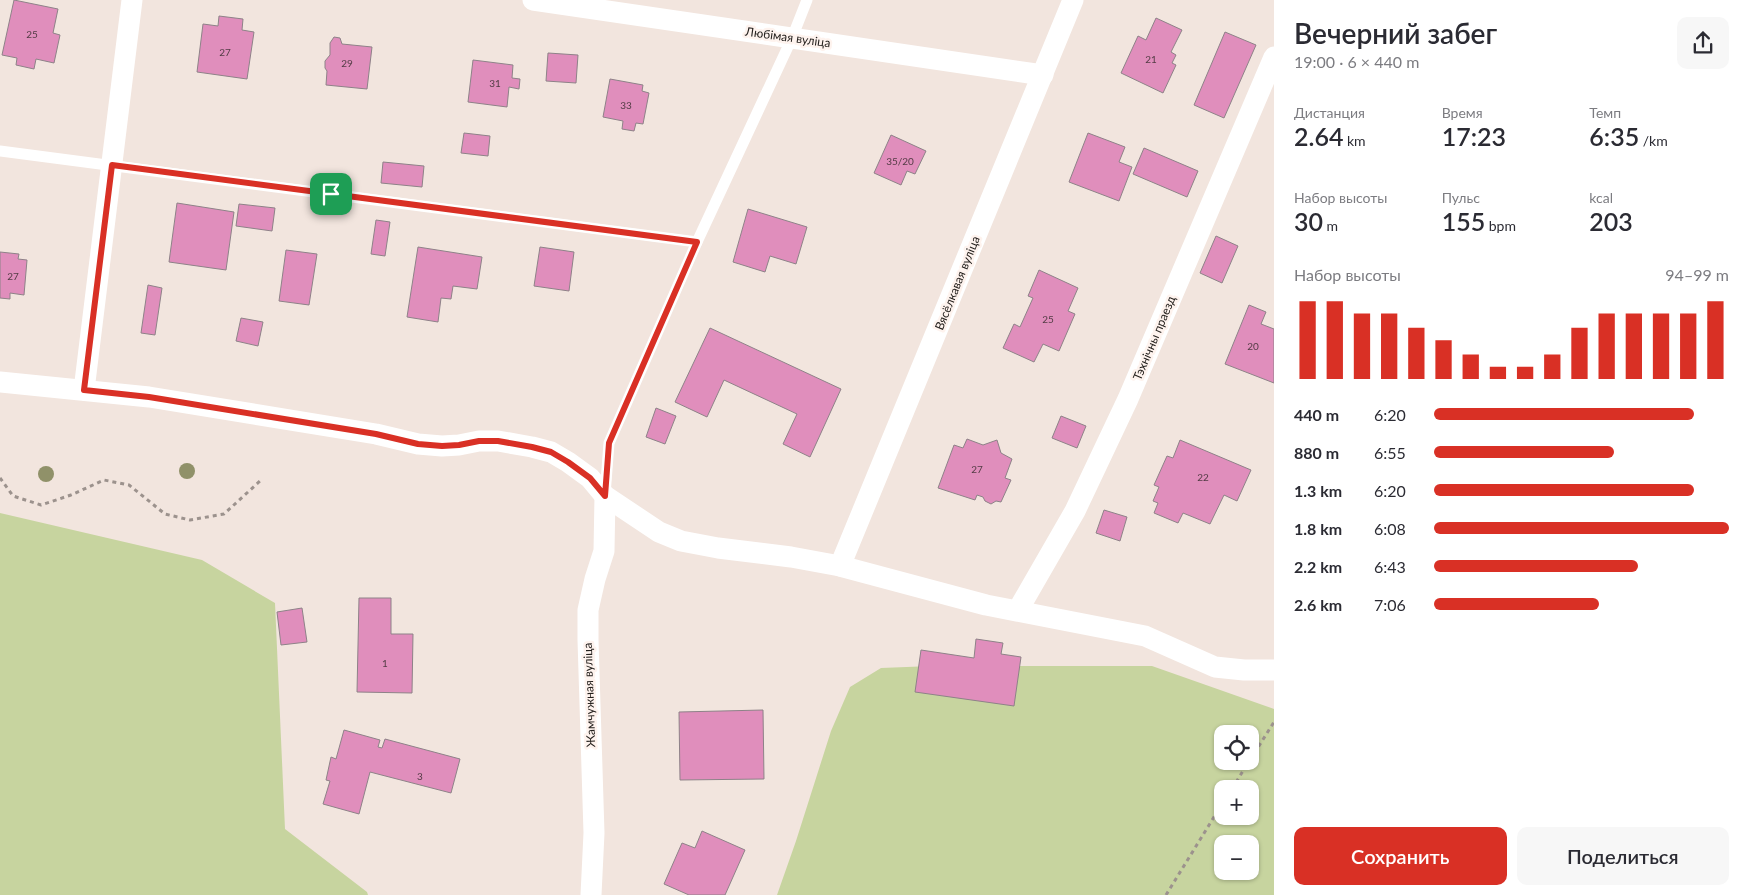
<!DOCTYPE html>
<html lang="ru">
<meta charset="utf-8">
<style>
body{margin:0;font-family:Lato,sans-serif;background:#f7f7f7;color:#2b2b33;height:100vh;display:flex;flex-direction:column;font-size:19px;white-space:nowrap}
*{box-sizing:border-box;margin:0}
p{font-size:16px;color:#7c7c81}
.icon{flex:none;width:28px;height:28px;fill:none;stroke:currentColor;stroke-width:2;stroke-linecap:round;stroke-linejoin:round}
.map{position:relative;flex:1;overflow:hidden}
.side{display:flex;flex-direction:column;background:#fff;width:475px}
.side>*{flex:none}
.buttons{position:absolute;left:1214px;top:725px;display:grid;gap:10px}
.buttons a{display:grid;place-items:center;width:45px;height:45px;border-radius:10px;background:#fff;box-shadow:0 1px 4px #0004;font-size:25px}
.pin{position:absolute;display:grid;place-items:center;width:42px;height:42px;color:#fff;margin:-21px;border-radius:10px;box-shadow:0 2px 8px #0006}
.round{display:grid;place-items:center;flex:none;width:52px;height:52px;border-radius:10px;background:#f7f7f7}
.head{display:flex;align-items:center;justify-content:space-between;height:85px;padding:0 20px}
h1{font-size:28px;font-weight:600;line-height:38px}
.stats{display:grid;grid-template-columns:repeat(3,1fr);gap:8px;height:85px;padding:5px 20px}
.stats div{display:grid;align-content:center}
.stats b{font-size:25px;font-weight:600}
.stats small{font-size:14px;font-weight:400}
.stats p{font-size:14px}
.chart{height:140px;padding:10px 20px}
.chart p{display:flex;justify-content:space-between}
.chart svg{width:100%;height:90px;margin-top:5px;stroke:#d93025;stroke-width:6}
.primary-button{display:flex;gap:10px;margin-top:auto;padding:10px 20px}
.primary-button a{flex:1;height:58px;border-radius:10px;background:#d93025;color:#fff;font-size:20px;font-weight:600;line-height:58px;text-align:center}
.primary-button a+a{background:#f7f7f7;color:#2b2b33}
ul{padding:0 20px;list-style:none;font-size:16px}
li{display:grid;grid-template-columns:80px 60px 1fr;align-items:center;height:38px}
li i{height:12px;border-radius:6px;background:#d93025}
main{display:flex;flex:1;min-height:0}
.map>svg:first-child{display:block}
</style>
<main>
<div class="map">
<svg width="1274" height="895" viewBox="0 0 1274 895">
<rect width="100%" height="100%" fill="#f2e5de"/>
<g fill="#c7d49f" fill-rule="evenodd">
<polygon points="0,513 202,560 275,603 285,829 367,892 368,895 0,895"/>
<path d="M932,666H1152L1274,709V895H777L796,841L831,731L850,687L881,668ZM1222,734H1250V761H1222ZM1222,789H1250V816H1222ZM1222,844H1250V871H1222Z"/>
</g>
<g fill="#e08ebc" stroke="#8e8288">
<polygon points="14,0 58,9 53,33 60,35 54,63 36,59 34,69 16,65 17,58 2,55"/>
<polygon points="219,16 243,19 242,30 254,32 247,79 197,72 203,24 218,26"/>
<polygon points="1156,18 1182,30 1171,52 1176,55 1172,63 1176,65 1163,93 1121,73 1138,36 1146,40"/>
<polygon points="1225,32 1256,45 1224,118 1194,105"/>
<polygon points="334,37 340,38 342,44 372,47 367,89 326,85 327,71 325,68 325,61 330,55 330,43"/>
<polygon points="548,53 578,55 576,83 546,81"/>
<polygon points="473,60 513,65 512,78 520,79 519,89 509,87 507,107 468,102"/>
<polygon points="610,79 643,85 642,91 649,93 643,124 636,123 634,131 622,129 623,121 603,117"/>
<polygon points="464,133 490,136 488,156 461,153"/>
<polygon points="1088,133 1125,147 1119,162 1132,167 1119,201 1069,182"/>
<polygon points="891,135 926,151 915,174 907,171 901,185 874,173"/>
<polygon points="1144,148 1198,171 1187,197 1133,174"/>
<polygon points="383,162 424,166 422,187 381,183"/>
<polygon points="177,203 234,212 226,270 169,262"/>
<polygon points="239,204 275,208 272,231 236,226"/>
<polygon points="748,209 807,227 796,264 770,256 765,272 733,262"/>
<polygon points="376,220 390,222 385,256 371,254"/>
<polygon points="1216,236 1238,246 1222,283 1200,273"/>
<polygon points="418,247 482,257 477,289 453,286 451,299 441,298 438,322 407,317"/>
<polygon points="540,247 574,252 569,291 534,286"/>
<polygon points="286,250 317,254 309,305 279,301"/>
<polygon points="0,252 19,254 18,259 27,260 24,295 10,293 10,299 0,298"/>
<polygon points="1039,270 1078,288 1068,311 1075,314 1059,351 1043,344 1034,362 1003,348 1014,324 1020,327 1033,298 1028,296"/>
<polygon points="148,285 162,288 155,335 141,333"/>
<polygon points="1249,305 1266,312 1261,324 1274,329 1274,383 1225,364"/>
<polygon points="241,318 263,322 258,346 236,341"/>
<polygon points="710,328 841,389 810,457 783,444 797,414 724,380 707,417 675,402"/>
<polygon points="656,408 676,416 665,444 646,437"/>
<polygon points="1061,416 1086,426 1077,448 1052,438"/>
<polygon points="967,439 983,445 997,440 1001,453 1012,459 1005,478 1011,480 1001,502 996,501 991,504 985,501 983,497 977,495 975,500 938,488 954,445 963,448"/>
<polygon points="1180,440 1251,470 1237,501 1224,495 1210,524 1183,513 1178,523 1154,513 1158,503 1153,501 1159,487 1154,485 1167,456 1173,458"/>
<polygon points="1104,510 1127,517 1120,541 1096,533"/>
<polygon points="359,598 391,598 391,634 413,634 412,693 357,692"/>
<polygon points="302,608 307,642 281,645 277,612"/>
<polygon points="976,639 1003,643 1001,654 1021,657 1014,706 915,692 921,650 974,658"/>
<polygon points="763,710 764,779 680,780 679,712"/>
<polygon points="344,730 380,740 378,747 382,748 385,739 460,759 451,793 370,772 359,814 323,804 330,781 326,780 331,757 336,759"/>
<polygon points="702,831 745,850 725,895 689,895 664,884 682,843 695,848"/>
</g>
<g fill="none" stroke-linecap="round" stroke-linejoin="round">
<g stroke="#9c928d" stroke-width="3" stroke-dasharray="4 4" stroke-linecap="butt">
<polyline points="0,478 13,496 41,505 71,495 104,480 129,485 165,514 190,520 224,514 260,481"/>
<polyline points="1250,760 1274,722"/>
<polyline points="1232,789 1249,761"/>
<polyline points="1166,895 1222,804"/>
</g>
<g stroke="#fff" stroke-width="11">
<polyline points="0,151 697,242 792,38 807,0"/>
<polyline points="605,495 609,443 697,242"/>
</g>
<g stroke="#fff" stroke-width="21">
<polyline points="533,0 1043,75"/>
<polyline points="0,382 149,397 376,434 418,444 442,446 459,445 479,441 498,441 532,447 551,452 568,462 590,478 605,496 659,532 681,541 718,548 791,557 840,566 986,605 1145,636 1215,667 1244,670 1274,670"/>
<polyline points="84,390 132,0"/>
<polyline points="840,566 1073,0"/>
<polyline points="1018,610 1075,511 1128,399 1274,57"/>
<polyline points="591,895 594,833 588,640 588,610 595,579 604,551 605,496"/>
</g>
</g>
<g fill="#909169">
<circle cx="187" cy="471" r="8"/>
<circle cx="46" cy="474" r="8"/>
</g>
<g fill="none" stroke-linecap="round" stroke-linejoin="round">
<g stroke="#fff" stroke-width="10">
<polygon id="route" points="112,165 697,242 609,443 605,496 590,478 568,462 551,452 532,447 498,441 479,441 459,445 442,446 418,444 376,434 149,397 84,390"/>
</g>
<use href="#route" stroke="#d93025" stroke-width="6"/>
</g>
<g text-anchor="middle" dominant-baseline="central" stroke-width="5" stroke-linejoin="round" paint-order="stroke">
<g font-size="10" fill="#533c45">
<text x="32" y="34">25</text>
<text x="225" y="52">27</text>
<text x="1151" y="59">21</text>
<text x="347" y="63">29</text>
<text x="495" y="83">31</text>
<text x="626" y="105">33</text>
<text x="900" y="161">35/20</text>
<text x="13" y="276">27</text>
<text x="1048" y="319">25</text>
<text x="1253" y="346">20</text>
<text x="977" y="469">27</text>
<text x="1203" y="477">22</text>
<text x="385" y="663">1</text>
<text x="420" y="776">3</text>
</g>
<g font-size="12" fill="#24201d" stroke="#fef3ee">
<text transform="translate(788 37) rotate(8)">Любімая вуліца</text>
<text transform="translate(957 283) rotate(-68)">Вясёлкавая вуліца</text>
<text transform="translate(1154 338) rotate(-67)">Тэхнічны праезд</text>
<text transform="translate(589 695) rotate(-92)">Жамчужная вуліца</text>
</g>
</g>
</svg>
<div class="buttons">
<a><svg class="icon" aria-label="locate" viewBox="0 0 24 24"><circle cx="12" cy="12" r="6"/><path d="M12 2v4M12 18v4M2 12h4M18 12h4"/></svg></a>
<a>+</a>
<a>−</a>
</div>
<div class="pin" style="left:331px;top:194px;background:#1e9e55"><svg class="icon" aria-label="arrive" viewBox="0 0 24 24"><path d="M6 21V4h12l-3 4 3 4H6"/></svg></div>
</div>
<section class="side">
<div class="head"><div><h1>Вечерний забег</h1><p>19:00 · 6 × 440 m</p></div><a class="round"><svg class="icon" aria-label="share" viewBox="0 0 24 24"><path d="M12 15V3M7 8l5-5 5 5M5 13v7h14v-7"/></svg></a></div>
<div class="stats">
<div><p>Дистанция</p><b>2.64<small> km</small></b></div>
<div><p>Время</p><b>17:23</b></div>
<div><p>Темп</p><b>6:35<small> /km</small></b></div>
</div>
<div class="stats">
<div><p>Набор высоты</p><b>30<small> m</small></b></div>
<div><p>Пульс</p><b>155<small> bpm</small></b></div>
<div><p>kcal</p><b>203</b></div>
</div>
<div class="chart"><p><span>Набор высоты</span>94–99 m</p>
<svg viewBox="0 0 160 44" preserveAspectRatio="none"><path d="M5 44V6M15 44V6M25 44V12M35 44V12M45 44V19M55 44V25M65 44V32M75 44V38M85 44V38M95 44V32M105 44V19M115 44V12M125 44V12M135 44V12M145 44V12M155 44V6"/></svg>
</div>
<ul>
<li><b>440 m</b>6:20<i style="width:88%"></i></li>
<li><b>880 m</b>6:55<i style="width:61%"></i></li>
<li><b>1.3 km</b>6:20<i style="width:88%"></i></li>
<li><b>1.8 km</b>6:08<i style="width:100%"></i></li>
<li><b>2.2 km</b>6:43<i style="width:69%"></i></li>
<li><b>2.6 km</b>7:06<i style="width:56%"></i></li>
</ul>
<div class="primary-button"><a>Сохранить</a><a>Поделиться</a></div>
</section>
</main>
